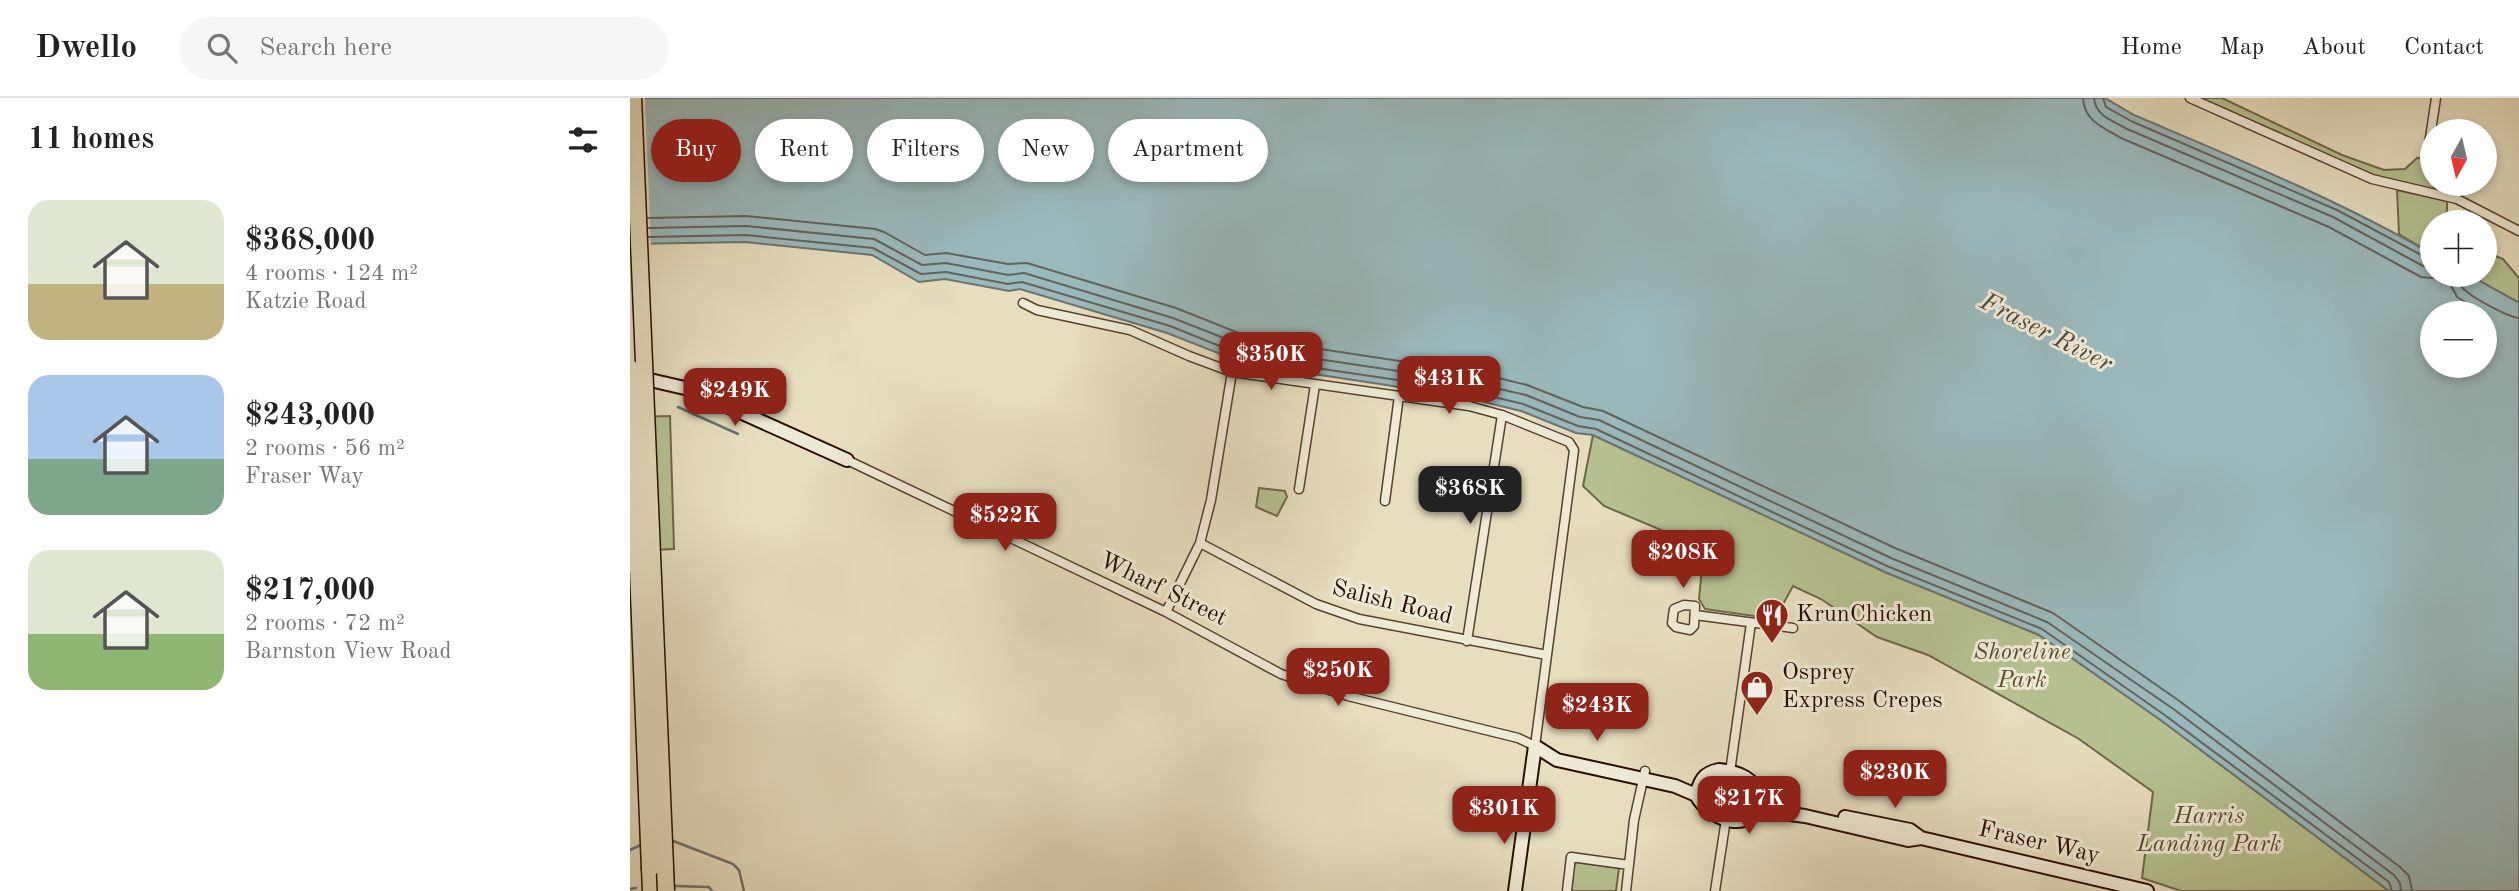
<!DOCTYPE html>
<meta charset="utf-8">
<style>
:root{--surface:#fff;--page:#f6f6f6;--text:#222;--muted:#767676;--line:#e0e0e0;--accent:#8f2418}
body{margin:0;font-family:"Old Standard TT",serif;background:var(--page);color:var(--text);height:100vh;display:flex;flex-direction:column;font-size:26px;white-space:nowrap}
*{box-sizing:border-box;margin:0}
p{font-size:23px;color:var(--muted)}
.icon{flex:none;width:38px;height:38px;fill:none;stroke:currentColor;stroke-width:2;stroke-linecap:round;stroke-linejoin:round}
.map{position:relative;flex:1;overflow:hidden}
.side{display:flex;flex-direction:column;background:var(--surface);width:630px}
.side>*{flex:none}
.guide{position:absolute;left:21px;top:21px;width:665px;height:63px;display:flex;gap:14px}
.needle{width:46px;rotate:188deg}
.fabs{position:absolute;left:1790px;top:21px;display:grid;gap:14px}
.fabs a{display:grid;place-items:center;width:77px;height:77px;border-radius:50%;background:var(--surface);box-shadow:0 4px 10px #0003;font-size:35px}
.price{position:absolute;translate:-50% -60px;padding:0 16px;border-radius:14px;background:var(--accent);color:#fff;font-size:23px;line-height:46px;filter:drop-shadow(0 2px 4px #0008)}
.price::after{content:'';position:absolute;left:50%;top:42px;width:21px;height:16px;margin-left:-10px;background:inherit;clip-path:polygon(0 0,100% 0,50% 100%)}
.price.on{background:#222;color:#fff}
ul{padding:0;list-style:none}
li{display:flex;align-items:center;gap:21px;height:175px;padding:0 28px}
li span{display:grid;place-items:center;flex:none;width:196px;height:140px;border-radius:21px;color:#555}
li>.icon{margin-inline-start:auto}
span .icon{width:84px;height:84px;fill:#fffc;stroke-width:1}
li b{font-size:30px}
h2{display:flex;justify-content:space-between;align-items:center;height:84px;padding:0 28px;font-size:30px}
.chip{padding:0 24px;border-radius:32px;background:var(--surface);box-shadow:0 4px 10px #0003;font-size:24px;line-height:63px}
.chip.on{background:var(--accent);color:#fff}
header{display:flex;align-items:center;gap:42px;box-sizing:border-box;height:98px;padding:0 35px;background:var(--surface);border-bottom:2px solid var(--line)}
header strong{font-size:33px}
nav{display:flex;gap:38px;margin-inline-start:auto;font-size:24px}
.search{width:490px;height:63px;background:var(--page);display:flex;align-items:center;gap:18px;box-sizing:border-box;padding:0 24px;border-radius:38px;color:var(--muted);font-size:26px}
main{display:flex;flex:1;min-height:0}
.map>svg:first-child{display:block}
.green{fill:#b6c191;stroke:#706748;stroke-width:2}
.water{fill:#9ab9bc;stroke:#6d7471;stroke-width:2;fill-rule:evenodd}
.pier{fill:#e6debf}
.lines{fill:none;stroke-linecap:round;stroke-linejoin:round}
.shore{stroke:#62635e;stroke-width:2}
.stream{stroke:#6d7471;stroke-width:2.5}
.street-casing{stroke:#584130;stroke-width:11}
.secondary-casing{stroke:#290d00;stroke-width:16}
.highway-casing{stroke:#290d00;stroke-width:19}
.street{stroke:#efead5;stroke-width:8}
.secondary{stroke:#efead5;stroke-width:12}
.highway{stroke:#e6debf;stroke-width:16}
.highway-bridge-casing{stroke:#290d00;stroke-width:19;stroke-linecap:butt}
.highway-bridge{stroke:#e6debf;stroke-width:16}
.labels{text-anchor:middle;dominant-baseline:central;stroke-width:6;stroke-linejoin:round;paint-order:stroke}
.street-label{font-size:24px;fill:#290d00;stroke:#efead5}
.poi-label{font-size:24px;fill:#290d00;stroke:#efead5;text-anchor:start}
.park-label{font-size:24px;font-style:italic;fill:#5a4c33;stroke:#efead5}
.water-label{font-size:26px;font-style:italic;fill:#514942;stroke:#efead5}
</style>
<header>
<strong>Dwello</strong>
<div class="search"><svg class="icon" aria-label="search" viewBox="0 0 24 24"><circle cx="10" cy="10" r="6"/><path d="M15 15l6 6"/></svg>Search here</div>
<nav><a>Home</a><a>Map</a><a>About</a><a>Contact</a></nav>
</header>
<main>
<section class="side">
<h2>11 homes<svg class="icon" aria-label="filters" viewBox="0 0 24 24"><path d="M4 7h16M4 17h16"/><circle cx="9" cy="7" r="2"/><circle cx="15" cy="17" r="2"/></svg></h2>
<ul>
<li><span style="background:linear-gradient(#dfe7d0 60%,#c2b280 0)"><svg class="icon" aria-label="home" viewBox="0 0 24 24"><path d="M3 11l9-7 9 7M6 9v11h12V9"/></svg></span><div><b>$368,000</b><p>4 rooms · 124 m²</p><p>Katzie Road</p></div></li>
<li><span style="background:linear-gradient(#a9c7e8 60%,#7fa58c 0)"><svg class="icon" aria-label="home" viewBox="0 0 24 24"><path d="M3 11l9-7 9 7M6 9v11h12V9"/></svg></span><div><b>$243,000</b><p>2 rooms · 56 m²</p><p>Fraser Way</p></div></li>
<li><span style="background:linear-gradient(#dfe7d0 60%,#8fb573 0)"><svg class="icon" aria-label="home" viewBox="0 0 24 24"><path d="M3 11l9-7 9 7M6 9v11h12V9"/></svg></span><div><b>$217,000</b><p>2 rooms · 72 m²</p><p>Barnston View Road</p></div></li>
</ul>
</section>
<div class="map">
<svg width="1889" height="793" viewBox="0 0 1889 793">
<rect width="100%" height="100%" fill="#e6debf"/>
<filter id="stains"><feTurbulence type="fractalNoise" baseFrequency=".00286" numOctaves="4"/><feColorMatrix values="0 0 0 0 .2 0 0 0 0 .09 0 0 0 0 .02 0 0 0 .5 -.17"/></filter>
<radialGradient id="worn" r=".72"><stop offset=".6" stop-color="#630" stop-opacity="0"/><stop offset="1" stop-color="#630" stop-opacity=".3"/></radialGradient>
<!-- green -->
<path class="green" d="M1568,0H1592L1712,57L1754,72L1775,71L1787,60H1793L1805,91L1801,93L1736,76Z
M1767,92L1817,103V112L1813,124H1802V156L1769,136Z
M1861,156L1873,161L1889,180V205L1839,177H1855V162Z
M40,318L44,451L0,453V319Z
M963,337L1255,474L1409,537L1532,623L1759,793H1551L1512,780L1523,694L1449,641L1298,557L1247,539L1191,501L1163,488L1145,521L1075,511L1069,501L1074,450L974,408L953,388Z
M629,390L655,393L657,399L647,418L626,409Z
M1084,676L1113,682L1125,697L1122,711L1111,718L1091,715L1073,700L1074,689Z
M944,764L989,770L986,793H941Z"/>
<!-- water -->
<path class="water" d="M0,0H1475L1504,17C1605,60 1707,101 1802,156V177H1839L1889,205V793H1759L1532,623L1409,537L1255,474L963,337L946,335L891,313L801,291L789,292L677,275L655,268L645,269L611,264L537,235L390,191L379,193L315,181L289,184L242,157L115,144L0,146ZM1802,215H1855V268H1802Z"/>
<!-- pier -->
<path class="pier" d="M0,0H15L21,149L0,150Z"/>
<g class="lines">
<!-- shore -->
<path class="shore" d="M1453,0C1454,23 1474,30 1491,40L1699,129L1791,179L1801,180L1816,178L1827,199L1854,215
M1464,0C1465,18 1484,23 1497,31L1703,119L1793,168L1802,170
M1473,0L1476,9L1501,23L1707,112L1797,160L1802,161
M18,120L116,118L245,131L254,134L295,157L316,155L378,166L397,165L546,210L616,238L659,242L684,250L789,266L806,265L897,287L953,309L973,313L1265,450L1423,515L1548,602L1770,769L1779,778L1782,793
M18,130L116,128L244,141L292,167L316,165L378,177L394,175L543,220L614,248L645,253L657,252L681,260L788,276H804L896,297L950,319L969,322L1261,460L1417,524L1542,610L1764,777L1770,785L1771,793
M18,139L116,137L243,150L291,176L316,174L378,186L392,184L540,228L612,257L645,262L656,261L679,269L788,285L802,284L893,306L948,328L966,331L1257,468L1412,531L1536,618L1759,784L1762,793
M1829,177C1829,182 1828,184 1831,188C1838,198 1878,219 1889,220"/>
<!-- stream -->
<path class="stream" d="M48,309L108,336
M38,741L103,766L109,772L114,793
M0,752L13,746
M46,788L79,789L82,793
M0,791L6,790"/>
<defs>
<path id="street" d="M1560,0L1742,81L1827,101L1889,133
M1802,79L1797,60L1806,0
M217,362L536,514L651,576L718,598L888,640L905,648L944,352L939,344L872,317L839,308L602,274L559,258L500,232L407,212L393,205
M669,391L685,287
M755,403L769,298
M570,445L686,506L729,521L917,557
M1054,507L1065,508L1064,528L1060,532L1046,529L1042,525L1044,511Z
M536,514L570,445L581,402L602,274
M1065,517L1163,530
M837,543L872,317
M1100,674L1121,525
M937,793L941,759L999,767
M996,793L1004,722L1015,673
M1085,793L1096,721"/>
<path id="secondary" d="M7,279L59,291L217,362
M1089,672C1110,674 1123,680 1132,700C1123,738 1080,723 1066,697C1070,683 1073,675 1089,672Z
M1130,712L1175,718L1278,742L1291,740L1517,793
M1215,719L1280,732L1291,740
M885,793L905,648L927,662L1045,688L1066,697"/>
<path id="highway" d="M20,771L21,793"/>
</defs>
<!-- street casing -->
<use href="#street" class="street-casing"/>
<!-- secondary casing -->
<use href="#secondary" class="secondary-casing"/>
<!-- highway casing -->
<use href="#highway" class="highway-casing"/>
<!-- street -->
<use href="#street" class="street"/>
<!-- secondary -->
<use href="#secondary" class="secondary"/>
<!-- highway -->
<use href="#highway" class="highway"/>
<defs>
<path id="highway-bridge" d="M3,0L36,793
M0,270L20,771"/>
</defs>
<!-- highway-bridge casing -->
<use href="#highway-bridge" class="highway-bridge-casing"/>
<!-- highway-bridge -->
<use href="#highway-bridge" class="highway-bridge"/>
</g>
<!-- icons -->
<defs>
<symbol id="restaurant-pin" viewBox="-11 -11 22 30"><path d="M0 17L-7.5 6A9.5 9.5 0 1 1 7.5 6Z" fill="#8f2418" stroke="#efead5"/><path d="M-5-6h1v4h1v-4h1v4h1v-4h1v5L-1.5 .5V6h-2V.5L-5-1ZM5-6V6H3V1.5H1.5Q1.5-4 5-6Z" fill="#fff"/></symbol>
<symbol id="shop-pin" viewBox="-11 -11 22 30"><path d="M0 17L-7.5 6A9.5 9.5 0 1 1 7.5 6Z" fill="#8f2418" stroke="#efead5"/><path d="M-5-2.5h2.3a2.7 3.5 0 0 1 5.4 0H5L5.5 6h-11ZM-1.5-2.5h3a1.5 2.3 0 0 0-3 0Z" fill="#fff"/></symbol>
</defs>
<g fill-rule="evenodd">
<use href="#restaurant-pin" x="1123" y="498" width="38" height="52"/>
<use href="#shop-pin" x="1108" y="570" width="38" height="52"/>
</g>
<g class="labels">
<!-- street labels -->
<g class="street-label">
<text transform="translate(533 492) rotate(26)">Wharf Street</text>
<text transform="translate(762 505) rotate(14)">Salish Road</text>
<text transform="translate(1409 745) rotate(13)">Fraser Way</text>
</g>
<!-- poi labels -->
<g class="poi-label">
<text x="1166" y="517">KrunChicken</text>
<text x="1152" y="575">Osprey<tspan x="1152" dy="28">Express Crepes</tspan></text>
</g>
<!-- park labels -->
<g class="park-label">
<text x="1392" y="555">Shoreline<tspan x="1392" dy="28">Park</tspan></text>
<text x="1579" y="719">Harris<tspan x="1579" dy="28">Landing Park</tspan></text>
</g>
<!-- water labels -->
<g class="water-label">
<text transform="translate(1416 235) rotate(27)">Fraser River</text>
</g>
</g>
<rect width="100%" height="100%" filter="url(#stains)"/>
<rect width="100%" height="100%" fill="url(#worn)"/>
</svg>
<div class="fabs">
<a><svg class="needle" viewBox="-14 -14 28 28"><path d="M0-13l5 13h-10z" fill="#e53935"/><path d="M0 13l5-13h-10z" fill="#767676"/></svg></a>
<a>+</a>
<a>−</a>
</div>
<b class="price" style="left:641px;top:294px">$350K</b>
<b class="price" style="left:819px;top:318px">$431K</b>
<b class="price" style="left:105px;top:330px">$249K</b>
<b class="price on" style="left:840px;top:428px">$368K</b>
<b class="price" style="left:375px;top:455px">$522K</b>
<b class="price" style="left:1053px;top:492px">$208K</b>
<b class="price" style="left:708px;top:610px">$250K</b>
<b class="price" style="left:967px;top:645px">$243K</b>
<b class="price" style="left:1265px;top:712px">$230K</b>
<b class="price" style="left:1119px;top:738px">$217K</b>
<b class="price" style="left:874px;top:748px">$301K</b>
<div class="guide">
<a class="chip on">Buy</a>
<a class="chip">Rent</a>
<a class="chip">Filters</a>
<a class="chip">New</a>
<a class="chip">Apartment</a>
</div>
</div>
</main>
